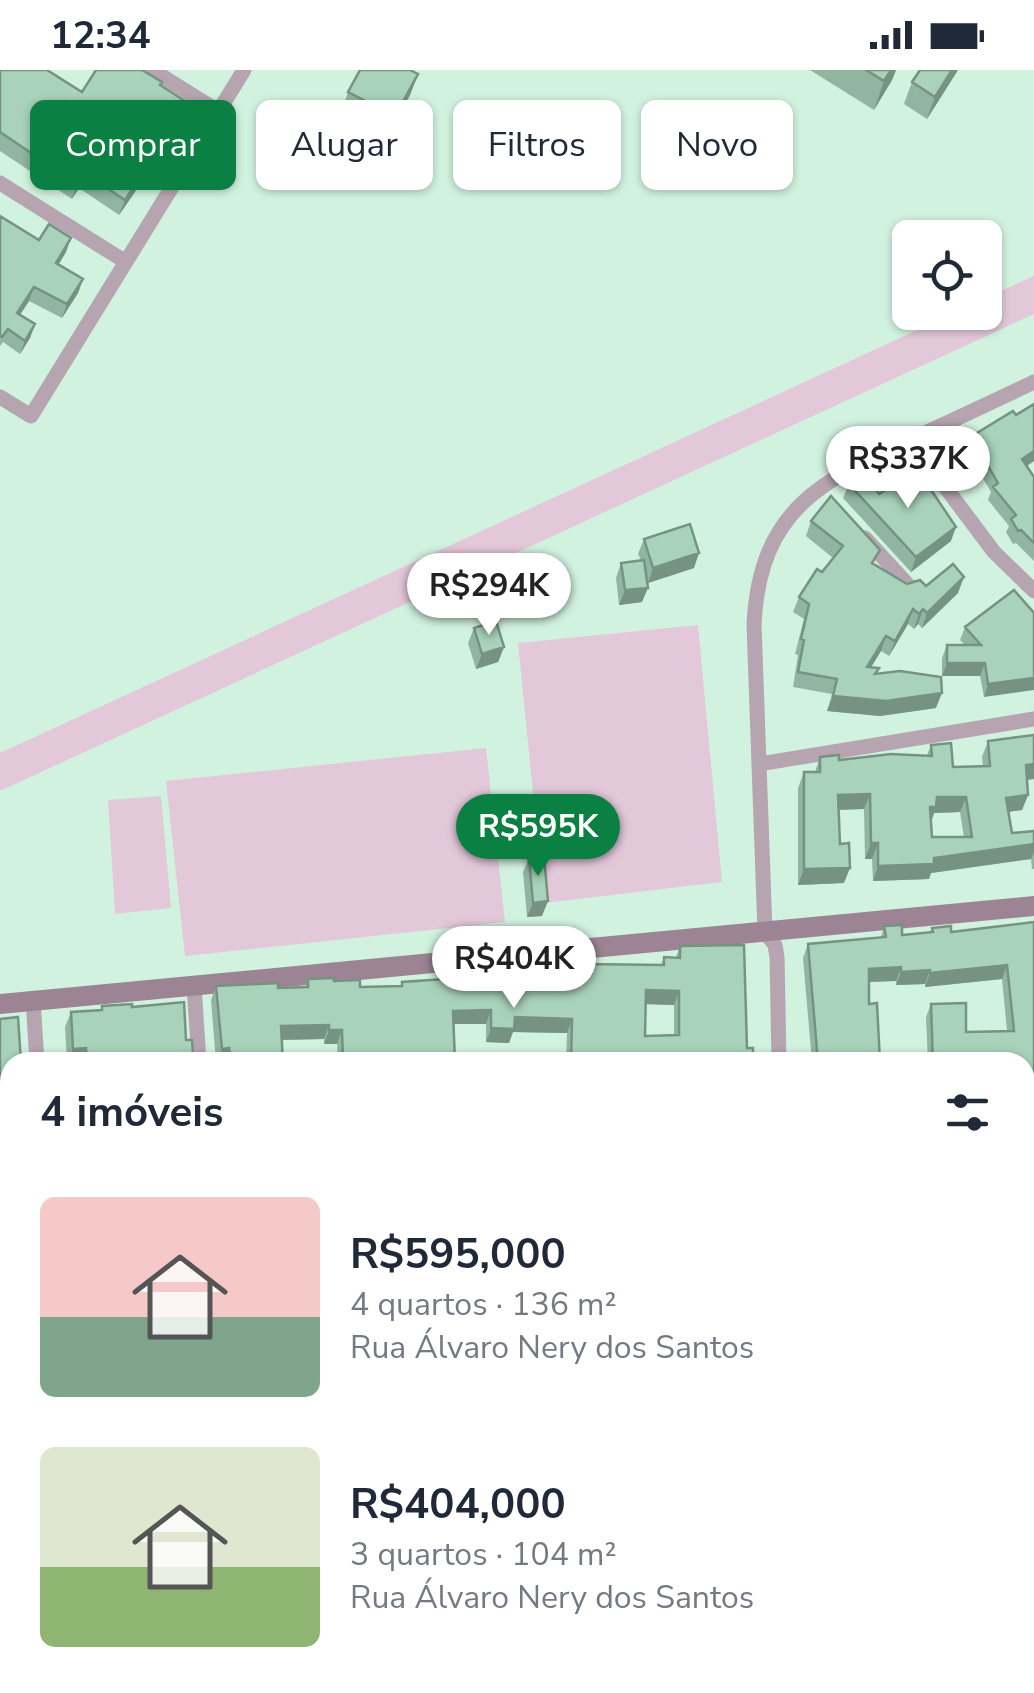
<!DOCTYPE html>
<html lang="pt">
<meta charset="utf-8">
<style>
:root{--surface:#fff;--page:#f6f6f7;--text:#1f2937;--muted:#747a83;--accent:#0b8043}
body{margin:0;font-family:"Nunito Sans",sans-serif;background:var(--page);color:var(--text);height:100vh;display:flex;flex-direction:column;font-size:38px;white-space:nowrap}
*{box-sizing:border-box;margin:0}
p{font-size:32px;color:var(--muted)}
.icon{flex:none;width:55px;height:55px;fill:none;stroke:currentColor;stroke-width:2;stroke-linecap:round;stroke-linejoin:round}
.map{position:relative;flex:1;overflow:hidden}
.sheet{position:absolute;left:0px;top:982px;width:1035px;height:642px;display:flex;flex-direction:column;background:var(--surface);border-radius:30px 30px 0 0;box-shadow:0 2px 8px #0004}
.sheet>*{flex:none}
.guide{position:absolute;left:30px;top:30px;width:975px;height:90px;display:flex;gap:20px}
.controls{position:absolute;left:892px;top:150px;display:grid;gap:20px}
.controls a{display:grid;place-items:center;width:110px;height:110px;border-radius:15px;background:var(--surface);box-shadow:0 2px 8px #0004;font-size:50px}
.price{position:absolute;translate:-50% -85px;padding:0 22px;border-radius:35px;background:#fff;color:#222;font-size:32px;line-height:65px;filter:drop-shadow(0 2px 5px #0008)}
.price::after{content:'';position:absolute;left:50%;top:60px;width:30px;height:22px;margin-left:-15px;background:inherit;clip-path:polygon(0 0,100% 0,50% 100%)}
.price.selected{background:var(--accent);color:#fff}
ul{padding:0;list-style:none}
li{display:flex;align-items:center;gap:30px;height:250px;padding:0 40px}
li span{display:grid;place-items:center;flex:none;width:280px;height:200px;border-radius:15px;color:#555}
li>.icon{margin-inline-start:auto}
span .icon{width:120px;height:120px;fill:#fffc;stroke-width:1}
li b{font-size:42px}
h2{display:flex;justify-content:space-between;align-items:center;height:120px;padding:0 40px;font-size:42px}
.tag{padding:0 35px;border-radius:15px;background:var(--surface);box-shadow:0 2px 8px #0004;font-size:35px;line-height:90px}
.tag.selected{background:var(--accent);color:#fff}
.status{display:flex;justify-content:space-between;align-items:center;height:70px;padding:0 50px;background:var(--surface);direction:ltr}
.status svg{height:28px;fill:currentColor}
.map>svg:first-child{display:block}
.green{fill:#e3c8da}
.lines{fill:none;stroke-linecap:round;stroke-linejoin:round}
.minor{stroke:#b6a5b0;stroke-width:15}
.secondary{stroke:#9c8494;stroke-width:20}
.wall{fill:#90b5a0;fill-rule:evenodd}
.shaded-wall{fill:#769382}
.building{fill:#a8d2ba;stroke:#769382;stroke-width:2.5;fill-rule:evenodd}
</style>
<div class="status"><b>12:34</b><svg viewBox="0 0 49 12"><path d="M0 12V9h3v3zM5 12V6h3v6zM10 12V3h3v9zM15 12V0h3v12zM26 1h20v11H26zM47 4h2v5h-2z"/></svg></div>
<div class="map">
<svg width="1034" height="1623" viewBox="0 0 1034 1623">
<rect width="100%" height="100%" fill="#d2f2e0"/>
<!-- green -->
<path class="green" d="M1034,206V244L0,721V683L954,243L985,242V228Z
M698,555L722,812L544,833L518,573Z
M486,678L505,852L185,886L166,711Z
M161,726L171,838L115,844L108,730Z"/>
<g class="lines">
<!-- minor -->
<path class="minor" d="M152,0L218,41
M0,113L126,192
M0,327L31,346L244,0
M910,370L994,482L1034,521
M865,468L909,516
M759,694L1034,649
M194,915L199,992
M33,930L37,992
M779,992L777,887L775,875L765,862L754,554C760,440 820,411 914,368C954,350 994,331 1034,312
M1025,1080L1034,1079
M1025,1330L1034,1329
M0,1415L10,1410
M1025,1576L1034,1575
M803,1615L804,1623
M995,1615V1623
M269,1623L270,1615"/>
<!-- secondary -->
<path class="secondary" d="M0,934L1034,836"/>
</g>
<!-- wall -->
<path class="wall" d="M0,0L82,22L161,15L191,35L186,50L172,73L168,70L163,78L154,73L151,78L105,49L95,66L62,46L53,60L94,86L120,98L142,104L137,119L119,145L79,118L72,129L0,81Z
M810,0H896L892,10L874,40Z
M958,0L927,49L904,34L912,12Z
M418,4L410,25L387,68L341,44L348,22Z
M0,146L39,170L66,182L59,194L83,209L78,223L62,248L29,231L20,245L35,254L30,268L20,284L3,272L0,276Z
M977,363L1034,391L1027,396L1034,407V491L1016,473L1013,474L1006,462L1009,456L988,430L991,422L968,383Z
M849,414L879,424L951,471L911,502L843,428Z
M811,451L875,494L907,514L926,516L958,523L922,558L918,554L914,559L908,554L889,586L881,581L871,597L879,598L876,604L936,638L880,646L827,641L832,624L793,617L798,585L795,584L804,549L793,542L799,527L833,488L806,466Z
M644,469L694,498L648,513L646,508L642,532L619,535L616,508L621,493L641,490L638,484Z
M1034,543L984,627L980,606H942V588L947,575H965L960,570L965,557Z
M474,558L504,577L498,592L476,599L468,573Z
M988,671L1027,710L1028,725L1022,740L1008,742L1012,763L1034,761V799H1032L1031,789L931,803L929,809L873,811L872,789H865L864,739L839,740L840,774L844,813L798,815V718L804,702H815L820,687L839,690L927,685L931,675L953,697L983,696L982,687ZM960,742L964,767H932L931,752L934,743Z
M529,788L542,846L527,847L523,802Z
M1034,852V1021L1025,1022V992H928L926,947L931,934L966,962L1007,961L1002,909L925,917V914L896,915V911L869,912V934L880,992H812L803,888L808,874L881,867L884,856L902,865L931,862L932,858L951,862Z
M680,876L747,978L753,992H566L567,963L513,962L509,973L486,972V954H454L455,992H332H338L337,974H324V969L282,970L283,992H216L211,930L216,916L305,917L308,909L334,911L360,917L401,916L402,912L484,906L488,893L519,901L551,902L576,900L577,895H661L664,887H676ZM646,934L674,935V965L645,966Z
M102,936L132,937L186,970L193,984L190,992H67L65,957L71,942L101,940Z
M10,1431V1475H8L3,1493L0,1494V1438Z
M10,1558V1615H138L134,1623H0V1607L6,1603L2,1582Z
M184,1615H212L209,1623H182Z
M300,1615H781V1619L779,1623H300Z
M830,1615H974V1623H829Z
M1009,1615H1025L1034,1623H1010Z"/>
<!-- shaded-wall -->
<path class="shaded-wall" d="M891,0H896L892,10L874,40L884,11Z
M952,0H958L927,49L935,27Z
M418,4L410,25L387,68L395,46Z
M67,31L62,46L45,73L51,58Z
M111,34L105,49L95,66L100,51Z
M191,35L186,50L172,73L178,58Z
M84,103L79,118L72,129L77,114Z
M142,104L137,119L119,145L125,130Z
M71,168L66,182L51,206L56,193Z
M83,209L78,223L62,248L67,234Z
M34,217L29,231L12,257L17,243Z
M35,254L30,268L20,284L25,271Z
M1034,381V391L1017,402L1022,389Z
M956,457L951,471L911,502L916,487Z
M699,483L694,498L648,513L653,498Z
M964,507L958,523L922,558L927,543Z
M648,518L642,532L619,535L625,520Z
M913,539L908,554L889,586L895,571Z
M923,539L918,554L914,559L919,544Z
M886,566L881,581L862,612L867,597Z
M504,577L498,592L476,599L482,584Z
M947,593H985L980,606H942Z
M1034,608V620L984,627L988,614Z
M942,623L936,638L880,646L827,641L833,626Z
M1034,694V709L1020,711L1026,695Z
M870,724L864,739L832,740L838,725Z
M1028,725L1022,740L1000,743L1006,728Z
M937,727H966L960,742L934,743L931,752L930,737Z
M871,773H878L872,789H865Z
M1034,774V782L1031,789L931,803L929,809L873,811L878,796Z
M850,798L844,813L798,815L804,799Z
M548,831L542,846L527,847L533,833Z
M1007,895L1002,909L925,917L930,903Z
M901,897L896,911L864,912L869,899Z
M930,900L925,914L896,915L901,902Z
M646,920L679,921L674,935L641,934Z
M458,940H491L486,954H453V941Z
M515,947L572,949L567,963L513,962L509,973L486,972L491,958Z
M329,955L324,969L275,970L281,956Z
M329,960H342L337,974H324Z
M86,978L81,992H68L73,979Z
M229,978L224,992H217L222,979Z
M193,984L190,992H175L178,985Z
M431,984L427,992H394L397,985Z
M368,987L366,992H342L343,988Z
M1034,1008V1021L1025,1022V1009Z
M1034,1277V1291L1025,1292V1278Z
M0,1349H10V1364H0Z
M1034,1367V1381H1025V1368Z
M8,1478L3,1493L0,1494V1480Z
M1034,1528V1542L1025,1543V1529Z"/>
<!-- building -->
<path class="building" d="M0,0H47L82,22L96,0H142L162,12L160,15L191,35L178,58L174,55L169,63L160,58L156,63L111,34L100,51L67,31L51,58L94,86L96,83L120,98L124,92L142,104L125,130L84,103L77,114L0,62Z
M360,0H410L418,4L395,46L348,22Z
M866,0H891L884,11Z
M920,0H952L935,27L912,12Z
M0,146L39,170L49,154L71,168L56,193L83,209L67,234L34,217L17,243L35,254L25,271L8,259L2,267L0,266Z
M1034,334V381L1022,389L1034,407V473L1021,460L1018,461L1011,449L1016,445L993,417L998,413L973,370L979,367L977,363L1013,341L1016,345Z
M917,399L956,457L916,487L849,414L865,403L879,424Z
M831,426L880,480L872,493L907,514L920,510L926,516L953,494L964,507L927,543L923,539L919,544L913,539L895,571L886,566L867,597L879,598L875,604L900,601L941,607L942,623L886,631L833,626L837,609L798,602L804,570L801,569L809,534L799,527L817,499L822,502L843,476L811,451Z
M690,454L699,483L653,498L644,469Z
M644,490L648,518L625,520L621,493Z
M1014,520L1034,543V608L988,614L985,593H947V575H981L965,557Z
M496,551L504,577L482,584L474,558Z
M1034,665V694L1026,695L1028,725L1006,728L1012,763L1034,761V774L934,788V794L878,796V773H871L870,724L838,725L840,774L849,773L850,798L804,799V702H820V687L839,685V690L891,684L932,686L931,675L951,673L953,697L990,696L988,671ZM937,727H966L972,767H932L930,737H936Z
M544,786L548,831L533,833L529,788Z
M1034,852V1008L1025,1009V992H933L931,934L966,933V962L1014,961L1007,895L930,903V900L901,902V897L869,899V934L877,933L880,992H818L808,874L886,867L884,856L902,855V865L933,862L932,858L951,856V862Z
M744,875L747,978H753V992H571L572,949L515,947L514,959L491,958V940L453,941L455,992H431V984L397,985V992H369L368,987L343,988L342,960H329V955L281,956L283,992H231L229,978L222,979L216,916L278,913V918L308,917V909L334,908V911L360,910V917L402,916V912L488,906V893H519V901L552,902V899L577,900V895L585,894L664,895V887L680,888V876ZM646,920L679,921V965L645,966Z
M184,932L186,970H192L193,984L178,985V992H87L86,978L73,979L71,942L102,940V936L132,934V937Z
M18,947L21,992H10V1349H0V949Z
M1030,1154L1034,1208V1277L1025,1278V1155Z
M1025,1338H1034V1367L1025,1368Z
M1034,1407V1528L1025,1529V1408Z
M10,1431V1457L0,1447V1438Z
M0,1460L7,1461L8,1478L0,1480Z
M1034,1590V1623H1016L1015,1615H1025V1591Z
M10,1601V1615H135L130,1623H0V1607Z
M162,1615H174L179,1623H149Z
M305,1615H781V1619H773V1623H305Z
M835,1615H974V1622L835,1623Z"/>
</svg>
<div class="controls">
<a><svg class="icon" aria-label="locate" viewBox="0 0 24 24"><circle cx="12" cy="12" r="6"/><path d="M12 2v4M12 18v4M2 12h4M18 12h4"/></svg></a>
</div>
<b class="price" style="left:908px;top:441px">R$337K</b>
<b class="price" style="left:489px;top:568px">R$294K</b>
<b class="price selected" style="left:538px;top:809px">R$595K</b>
<b class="price" style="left:514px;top:941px">R$404K</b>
<div class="guide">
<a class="tag selected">Comprar</a>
<a class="tag">Alugar</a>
<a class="tag">Filtros</a>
<a class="tag">Novo</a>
</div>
<section class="sheet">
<h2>4 imóveis<svg class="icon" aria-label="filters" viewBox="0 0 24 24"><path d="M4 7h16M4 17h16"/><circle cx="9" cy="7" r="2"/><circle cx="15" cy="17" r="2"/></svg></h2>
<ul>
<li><span style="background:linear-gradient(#f6c9c9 60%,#7fa58c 0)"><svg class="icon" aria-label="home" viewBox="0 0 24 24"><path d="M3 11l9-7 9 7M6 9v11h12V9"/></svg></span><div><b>R$595,000</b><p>4 quartos · 136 m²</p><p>Rua Álvaro Nery dos Santos</p></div></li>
<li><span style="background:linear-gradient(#dfe7d0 60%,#8fb573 0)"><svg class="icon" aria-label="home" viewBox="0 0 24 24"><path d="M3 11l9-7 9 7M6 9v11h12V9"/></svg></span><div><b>R$404,000</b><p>3 quartos · 104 m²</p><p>Rua Álvaro Nery dos Santos</p></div></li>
</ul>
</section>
</div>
